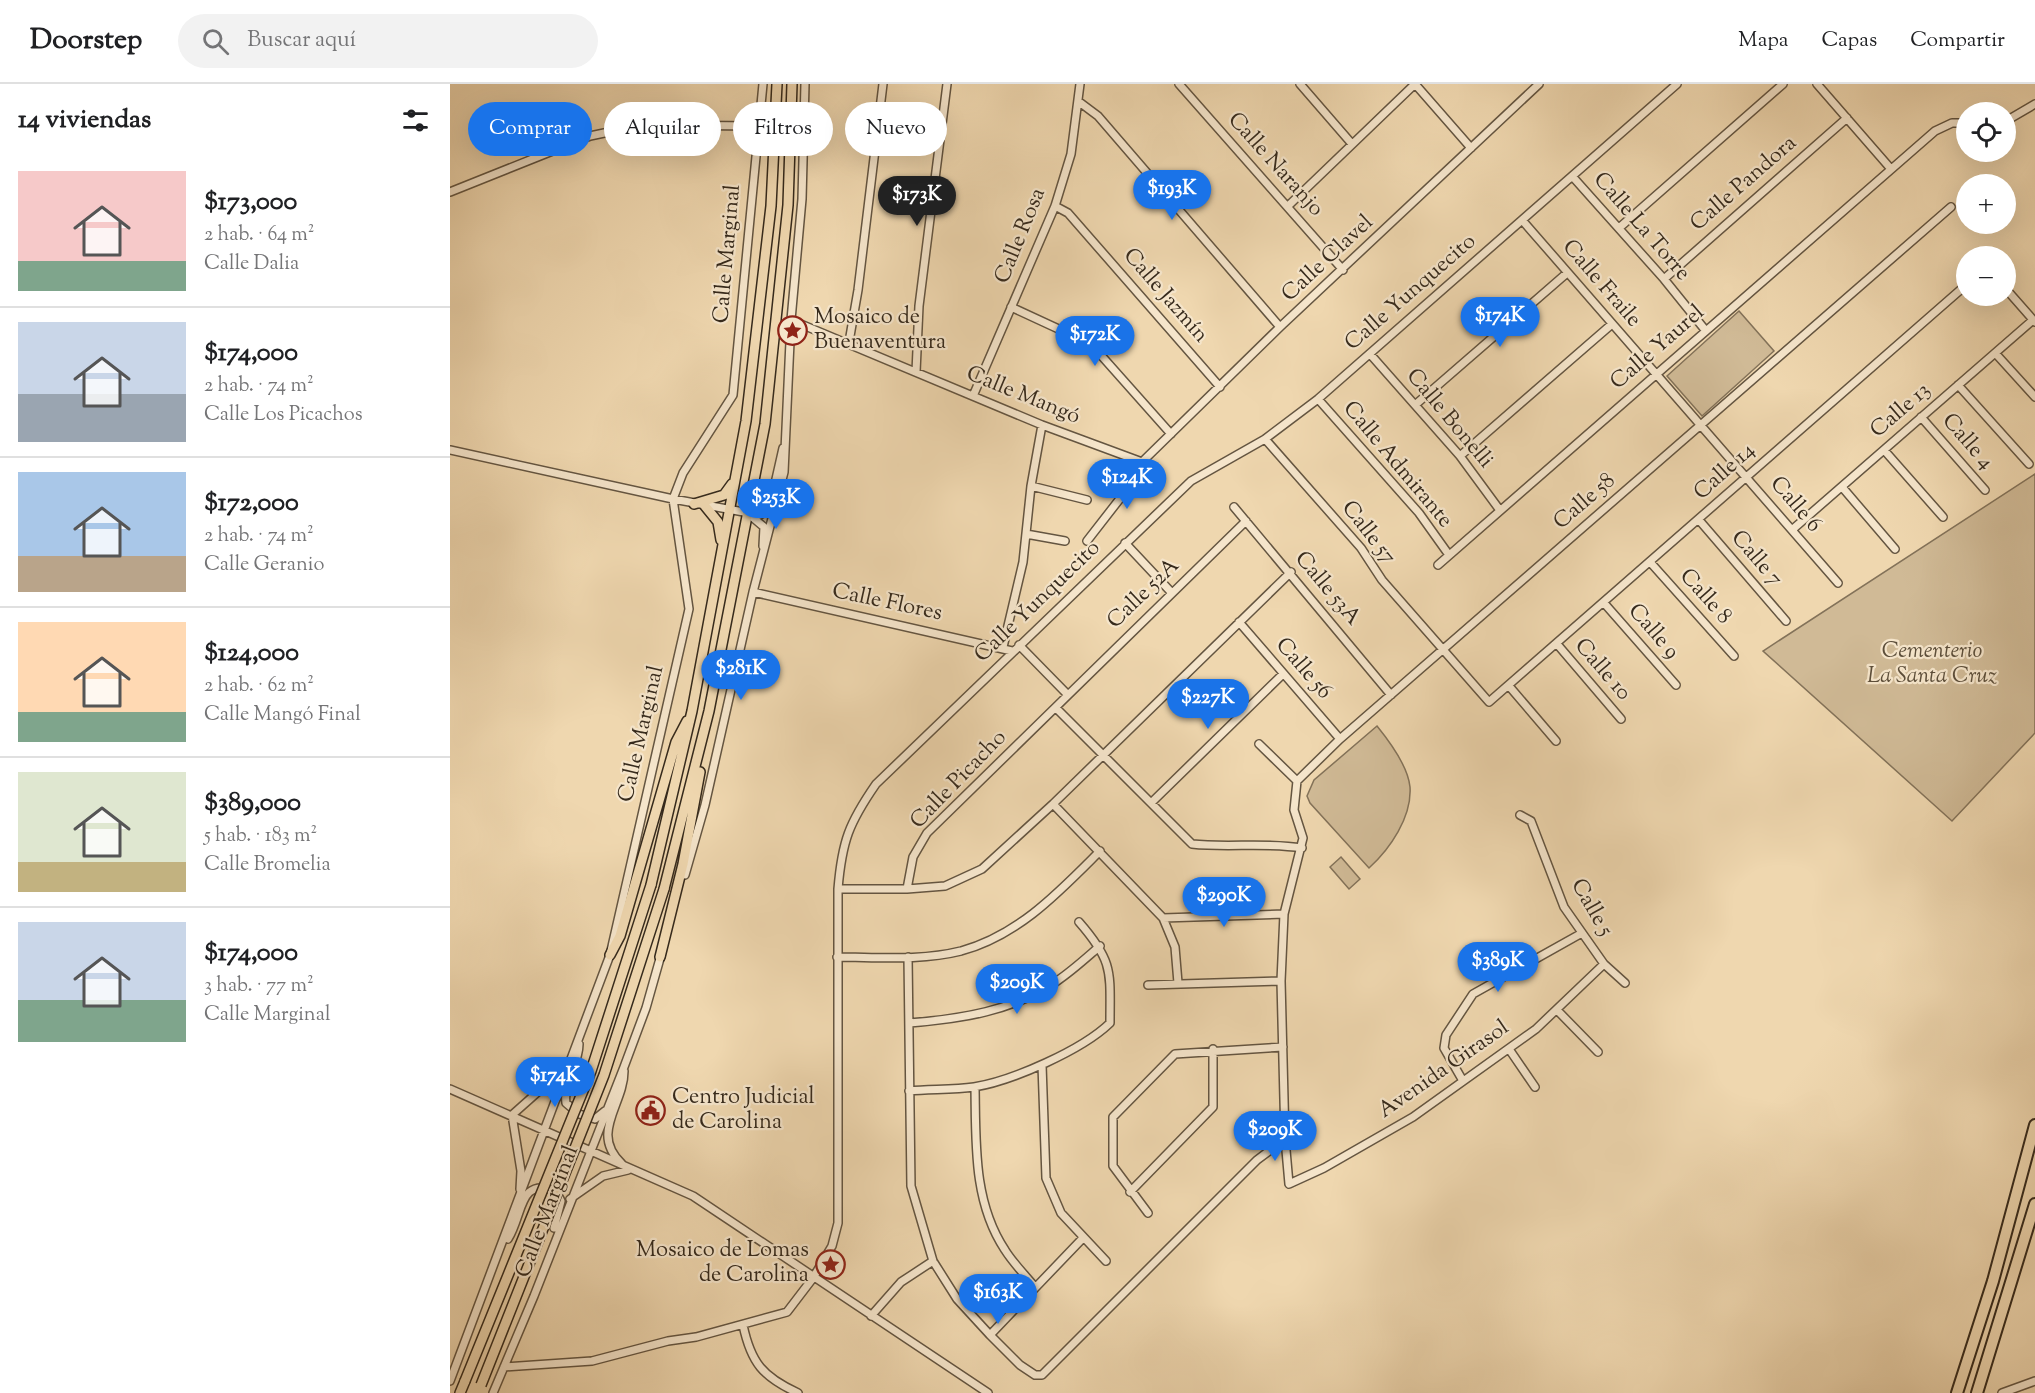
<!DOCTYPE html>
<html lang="es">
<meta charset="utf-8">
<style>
:root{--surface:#fff;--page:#f2f2f2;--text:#202124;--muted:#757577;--line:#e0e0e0;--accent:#1a73e8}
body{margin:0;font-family:"Sorts Mill Goudy",serif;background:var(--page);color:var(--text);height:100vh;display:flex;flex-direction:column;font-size:22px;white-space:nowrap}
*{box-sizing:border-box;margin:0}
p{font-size:20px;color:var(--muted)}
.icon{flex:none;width:33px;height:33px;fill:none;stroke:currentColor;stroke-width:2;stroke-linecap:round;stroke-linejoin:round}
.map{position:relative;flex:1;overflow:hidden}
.drawer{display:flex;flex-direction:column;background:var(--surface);width:450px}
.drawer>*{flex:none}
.banner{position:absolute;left:18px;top:18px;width:570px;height:54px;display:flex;gap:12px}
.fabs{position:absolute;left:1506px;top:18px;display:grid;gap:12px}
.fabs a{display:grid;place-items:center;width:60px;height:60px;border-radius:50%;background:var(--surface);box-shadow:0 6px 24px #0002;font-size:30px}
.price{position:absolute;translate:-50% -51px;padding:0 14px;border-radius:21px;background:var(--accent);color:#fff;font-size:20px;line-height:39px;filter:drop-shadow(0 2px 3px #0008)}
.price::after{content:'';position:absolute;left:50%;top:36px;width:18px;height:14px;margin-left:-9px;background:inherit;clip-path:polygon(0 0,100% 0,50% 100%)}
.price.on{background:#222;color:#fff}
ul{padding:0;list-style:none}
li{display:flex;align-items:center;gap:18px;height:150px;padding:0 18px}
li+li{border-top:2px solid var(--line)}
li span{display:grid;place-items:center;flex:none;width:168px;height:120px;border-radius:0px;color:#555}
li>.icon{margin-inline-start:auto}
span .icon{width:72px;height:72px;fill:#fffc;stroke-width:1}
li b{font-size:26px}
h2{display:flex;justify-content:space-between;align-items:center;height:72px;padding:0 18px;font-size:26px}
.tag{padding:0 21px;border-radius:27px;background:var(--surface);box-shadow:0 6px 24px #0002;font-size:21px;line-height:54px}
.tag.on{background:var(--accent);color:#fff}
header{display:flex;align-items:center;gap:36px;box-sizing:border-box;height:84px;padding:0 30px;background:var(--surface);border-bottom:2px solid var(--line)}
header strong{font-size:28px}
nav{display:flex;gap:33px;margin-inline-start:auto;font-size:21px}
.search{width:420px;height:54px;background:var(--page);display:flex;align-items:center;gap:15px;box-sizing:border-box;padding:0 21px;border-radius:33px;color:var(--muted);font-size:22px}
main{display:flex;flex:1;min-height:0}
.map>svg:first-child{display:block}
.green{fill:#d0ba96;stroke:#837259;stroke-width:1.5}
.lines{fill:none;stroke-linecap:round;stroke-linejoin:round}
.minor-casing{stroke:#645541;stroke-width:10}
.major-casing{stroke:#362a1c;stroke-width:12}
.highway-casing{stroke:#362a1c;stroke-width:14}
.minor{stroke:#f5e5cb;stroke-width:7}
.major{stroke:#efd7af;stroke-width:9}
.highway{stroke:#efd7af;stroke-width:10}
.major-bridge-casing{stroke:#362a1c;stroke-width:12;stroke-linecap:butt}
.major-bridge{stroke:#efd7af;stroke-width:9}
.labels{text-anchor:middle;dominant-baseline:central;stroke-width:4.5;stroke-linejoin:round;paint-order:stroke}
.street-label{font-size:22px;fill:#362a1c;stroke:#f5e5cb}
.poi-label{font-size:22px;fill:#362a1c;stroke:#f5e5cb;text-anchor:start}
.park-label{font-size:22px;font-style:italic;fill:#5c4e3a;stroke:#f5e5cb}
</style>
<header>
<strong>Doorstep</strong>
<div class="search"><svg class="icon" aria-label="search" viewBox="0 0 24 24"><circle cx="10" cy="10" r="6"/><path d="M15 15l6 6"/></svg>Buscar aquí</div>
<nav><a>Mapa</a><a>Capas</a><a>Compartir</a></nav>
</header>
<main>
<section class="drawer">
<h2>14 viviendas<svg class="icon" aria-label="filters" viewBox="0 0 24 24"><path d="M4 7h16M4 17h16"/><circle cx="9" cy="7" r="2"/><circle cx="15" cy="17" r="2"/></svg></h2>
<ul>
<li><span style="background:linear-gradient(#f6c9c9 75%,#7fa58c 0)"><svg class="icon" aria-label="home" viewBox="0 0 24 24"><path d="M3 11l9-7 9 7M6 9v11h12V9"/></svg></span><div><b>$173,000</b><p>2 hab. · 64 m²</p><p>Calle Dalia</p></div></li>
<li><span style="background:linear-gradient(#c9d6e8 60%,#9aa5b1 0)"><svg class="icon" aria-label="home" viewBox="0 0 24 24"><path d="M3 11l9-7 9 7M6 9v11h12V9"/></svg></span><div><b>$174,000</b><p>2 hab. · 74 m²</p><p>Calle Los Picachos</p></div></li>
<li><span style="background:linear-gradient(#a9c7e8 70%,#b9a48a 0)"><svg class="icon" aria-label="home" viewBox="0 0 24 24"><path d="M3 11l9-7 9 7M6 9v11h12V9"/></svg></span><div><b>$172,000</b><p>2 hab. · 74 m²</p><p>Calle Geranio</p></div></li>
<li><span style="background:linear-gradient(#ffd9b3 75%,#7fa58c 0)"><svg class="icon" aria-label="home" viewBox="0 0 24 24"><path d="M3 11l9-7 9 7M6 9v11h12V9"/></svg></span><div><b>$124,000</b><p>2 hab. · 62 m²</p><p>Calle Mangó Final</p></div></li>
<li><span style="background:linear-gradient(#dfe7d0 75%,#c2b280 0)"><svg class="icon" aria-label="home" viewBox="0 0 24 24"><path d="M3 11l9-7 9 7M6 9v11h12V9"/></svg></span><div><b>$389,000</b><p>5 hab. · 183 m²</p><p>Calle Bromelia</p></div></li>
<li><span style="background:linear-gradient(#c9d6e8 65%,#7fa58c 0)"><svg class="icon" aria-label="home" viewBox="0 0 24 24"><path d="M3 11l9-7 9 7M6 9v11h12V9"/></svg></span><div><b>$174,000</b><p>3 hab. · 77 m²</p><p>Calle Marginal</p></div></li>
</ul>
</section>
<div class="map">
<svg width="1585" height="1309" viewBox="0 0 1585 1309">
<rect width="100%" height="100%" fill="#efd7af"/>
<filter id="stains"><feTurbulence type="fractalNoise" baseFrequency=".00333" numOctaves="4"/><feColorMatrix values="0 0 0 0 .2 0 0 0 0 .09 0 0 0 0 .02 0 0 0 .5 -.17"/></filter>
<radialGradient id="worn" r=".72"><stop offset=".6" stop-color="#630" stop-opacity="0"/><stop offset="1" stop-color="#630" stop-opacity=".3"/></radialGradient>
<!-- green -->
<path class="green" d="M1289,227L1324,267L1252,332L1217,292Z
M1585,390V649L1502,737L1313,567Z
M927,642C940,658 958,682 960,703C962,733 940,765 919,784L860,719L857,712L864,696Z
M891,773L910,795L899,805L880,783Z"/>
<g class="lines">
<defs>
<path id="minor" d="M729,0L893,186
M850,0L902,60
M965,0L1021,64
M1367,0L1441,85
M628,17L648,32L830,243
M1556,37L1585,20
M1122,92L1214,195L1256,247
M0,108L140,52L192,41L308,42
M605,122L618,129L770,303
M838,122L965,0
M1072,136L1388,499
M1169,144L1333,0
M1214,195L1397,34
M1556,205L1585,238
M561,223L641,260L721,350
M341,236L592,341L692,378
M399,258L408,206L433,0
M920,270L1010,372L1049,425
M1546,270L1585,313
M466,288L469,222L497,0
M1508,301L1579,380
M523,312L605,122L621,70L630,0
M868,315L969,429L999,471
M965,321L1117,189
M1471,333L1535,406
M815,355L911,464L932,496L1039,618L1516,201
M0,366L223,415L310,431L319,426L333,364
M1434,366L1493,433
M1010,372L1162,240
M581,402L637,416
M1392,403L1445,465
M784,423L941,611
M301,432L314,443L313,462
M1249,436L1336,537
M1343,445L1583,236
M576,450L615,457
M637,457L672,412L692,378L830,243L1089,0
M675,459L721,508
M1200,478L1284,572
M988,481L1485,47L1502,39H1516
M303,508L562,567
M1154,519L1226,601
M789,538L890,655
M1107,560L1171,635
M569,561L617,610
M553,563L573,478L581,402L592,341
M1059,602L1106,657
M606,624L742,760C778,764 815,758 852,764
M809,660L847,697
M701,719L833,590
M603,720L713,834L725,863L728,899
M1070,731L1081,737L1114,823L1154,880L1175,899
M235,791L255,721L303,508L334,388L341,236L352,115L355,0
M388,805H457L495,802L532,785L603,720L841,488
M457,805L463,773L477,749L796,437
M713,834L834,830
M387,873C427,873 471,877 511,867C569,851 609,808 650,767
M458,873L461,1102L483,1177L507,1215L540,1251L570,1281L585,1291H592L807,1076L835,1055
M1154,880L1086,945L963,1033L874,1084L839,1100L835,1055L831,897L834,830L853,754L844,726L847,697L890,655L1501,123
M698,901L831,897
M1107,926L1148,968
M459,939C511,935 563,927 607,897C622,887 636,874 650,862
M129,960C129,980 113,1000 116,1019L129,1030L145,1035L155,1027
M1059,965L1085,1003
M592,981L596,1094L611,1129L656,1177
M1013,997L994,964L996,951L1023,910L1132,849
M525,1003C526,1059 523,1118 555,1166C563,1179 575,1191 585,1203
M0,1005L243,1112L538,1309
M459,1007C480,1005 503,1006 524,1003C562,997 632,966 660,939C660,888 664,878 629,838
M172,1080C139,1049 174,1021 174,987
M70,1105L71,1087L62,1031L117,982
M680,1108L763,1023V965
M120,1115L153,1092L178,1086
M698,1129L663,1082V1033L725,970L833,963
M58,1155C74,1129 68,1093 106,1107L111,1117L104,1144
M421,1232L451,1198L483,1177
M293,1241C301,1279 313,1293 348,1309
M540,1251L632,1155
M54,1283L142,1277L218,1257L246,1253L337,1228L363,1194L382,1162L388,1139V805C392,757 399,739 426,700L741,397L815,355L868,315L1227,0
M0,1297L160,871L239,525L223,415L233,389L283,311L313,0
M43,1309L84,1212L174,983L196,924L211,871
M1552,1309L1585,1297"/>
<path id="major" d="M244,420L274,411L282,400
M255,422L268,438L271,456
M201,801L242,627L296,337L321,122L327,0
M214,805L259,627L315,340L338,121L342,0
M160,871L170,852L226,658L237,637
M210,873L233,780L250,688
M10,1309L15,1297"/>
<path id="highway" d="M1507,1309L1543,1197L1585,1041
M1527,1309L1585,1120"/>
</defs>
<!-- minor casing -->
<use href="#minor" class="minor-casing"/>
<!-- major casing -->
<use href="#major" class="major-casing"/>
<!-- highway casing -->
<use href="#highway" class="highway-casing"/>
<!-- minor -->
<use href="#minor" class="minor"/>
<!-- major -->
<use href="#major" class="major"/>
<!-- highway -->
<use href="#highway" class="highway"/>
<defs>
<path id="major-bridge" d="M15,1297L141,987L201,801
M31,1301L154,991L214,805"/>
</defs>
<!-- major-bridge casing -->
<use href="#major-bridge" class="major-bridge-casing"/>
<!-- major-bridge -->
<use href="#major-bridge" class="major-bridge"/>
</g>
<!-- icons -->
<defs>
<symbol id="sight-ring" viewBox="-11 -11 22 22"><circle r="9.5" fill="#f5e5cb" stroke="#8f2418" stroke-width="1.5"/><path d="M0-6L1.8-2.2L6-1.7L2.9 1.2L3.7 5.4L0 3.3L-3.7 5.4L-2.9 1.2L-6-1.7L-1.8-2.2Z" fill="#8f2418"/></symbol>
<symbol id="civic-ring" viewBox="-11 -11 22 22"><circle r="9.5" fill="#f5e5cb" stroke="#8f2418" stroke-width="1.5"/><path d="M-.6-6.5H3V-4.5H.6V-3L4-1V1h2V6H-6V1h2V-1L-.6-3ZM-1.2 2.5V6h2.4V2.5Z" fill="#8f2418"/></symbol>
</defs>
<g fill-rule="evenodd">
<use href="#sight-ring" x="326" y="230" width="33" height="33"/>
<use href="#civic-ring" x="184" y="1010" width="33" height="33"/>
<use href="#sight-ring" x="364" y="1164" width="33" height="33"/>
</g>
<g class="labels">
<!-- street labels -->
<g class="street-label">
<text transform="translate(825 81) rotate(48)">Calle Naranjo</text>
<text transform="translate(1294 100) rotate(-41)">Calle Pandora</text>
<text transform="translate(1191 143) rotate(49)">Calle La Torre</text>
<text transform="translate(571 152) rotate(-68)">Calle Rosa</text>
<text transform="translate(278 170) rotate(-85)">Calle Marginal</text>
<text transform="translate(878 175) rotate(-43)">Calle Clavel</text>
<text transform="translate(1151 200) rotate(49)">Calle Fraile</text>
<text transform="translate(961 209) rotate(-41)">Calle Yunquecito</text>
<text transform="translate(715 212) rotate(49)">Calle Jazmín</text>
<text transform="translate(1208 264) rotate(-41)">Calle Yaurel</text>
<text transform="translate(573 312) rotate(22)">Calle Mangó</text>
<text transform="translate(1451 327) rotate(-41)">Calle 13</text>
<text transform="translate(999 335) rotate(50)">Calle Bonelli</text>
<text transform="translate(1517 358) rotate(49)">Calle 4</text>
<text transform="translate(947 381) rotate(50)">Calle Admirante</text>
<text transform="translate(1275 388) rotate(-42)">Calle 14</text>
<text transform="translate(1135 418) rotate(-41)">Calle 58</text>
<text transform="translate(1345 421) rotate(49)">Calle 6</text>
<text transform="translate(918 449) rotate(52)">Calle 57</text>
<text transform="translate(1306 475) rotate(49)">Calle 7</text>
<text transform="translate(877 505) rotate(50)">Calle 53A</text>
<text transform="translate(694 510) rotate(-44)">Calle 52A</text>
<text transform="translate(1255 513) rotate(48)">Calle 8</text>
<text transform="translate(588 518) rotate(-44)">Calle Yunquecito</text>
<text transform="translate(437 519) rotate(12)">Calle Flores</text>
<text transform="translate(1203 548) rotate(49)">Calle 9</text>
<text transform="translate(853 585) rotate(49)">Calle 56</text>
<text transform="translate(1152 586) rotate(49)">Calle 10</text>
<text transform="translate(192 650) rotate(-77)">Calle Marginal</text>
<text transform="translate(509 696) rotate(-46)">Calle Picacho</text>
<text transform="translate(1141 824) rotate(60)">Calle 5</text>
<text transform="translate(994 986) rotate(-35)">Avenida Girasol</text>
<text transform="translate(98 1128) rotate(-69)">Calle Marginal</text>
</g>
<!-- poi labels -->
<g class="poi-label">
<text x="364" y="234">Mosaico de<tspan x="364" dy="25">Buenaventura</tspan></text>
<text x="222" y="1014">Centro Judicial<tspan x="222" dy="25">de Carolina</tspan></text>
<text x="359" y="1167" text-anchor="end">Mosaico de Lomas<tspan x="359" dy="25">de Carolina</tspan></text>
</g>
<!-- park labels -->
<g class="park-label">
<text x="1482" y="568">Cementerio<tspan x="1482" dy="25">La Santa Cruz</tspan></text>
</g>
</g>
<rect width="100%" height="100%" filter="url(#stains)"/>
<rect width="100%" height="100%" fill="url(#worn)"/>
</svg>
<div class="fabs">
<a><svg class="icon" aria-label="locate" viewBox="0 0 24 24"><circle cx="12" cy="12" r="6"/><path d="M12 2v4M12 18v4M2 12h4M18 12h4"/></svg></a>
<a>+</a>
<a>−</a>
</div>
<b class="price" style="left:722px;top:137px">$193K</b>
<b class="price on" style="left:467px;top:143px">$173K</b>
<b class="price" style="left:1050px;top:264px">$174K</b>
<b class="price" style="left:645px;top:283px">$172K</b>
<b class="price" style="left:677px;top:426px">$124K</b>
<b class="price" style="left:326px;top:446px">$253K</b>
<b class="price" style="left:291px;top:617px">$281K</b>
<b class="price" style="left:758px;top:646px">$227K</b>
<b class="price" style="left:774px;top:844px">$290K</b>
<b class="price" style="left:1048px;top:909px">$389K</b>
<b class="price" style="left:567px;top:931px">$209K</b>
<b class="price" style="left:105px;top:1024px">$174K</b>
<b class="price" style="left:825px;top:1078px">$209K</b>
<b class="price" style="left:548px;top:1241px">$163K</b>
<div class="banner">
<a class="tag on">Comprar</a>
<a class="tag">Alquilar</a>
<a class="tag">Filtros</a>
<a class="tag">Nuevo</a>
</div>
</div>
</main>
